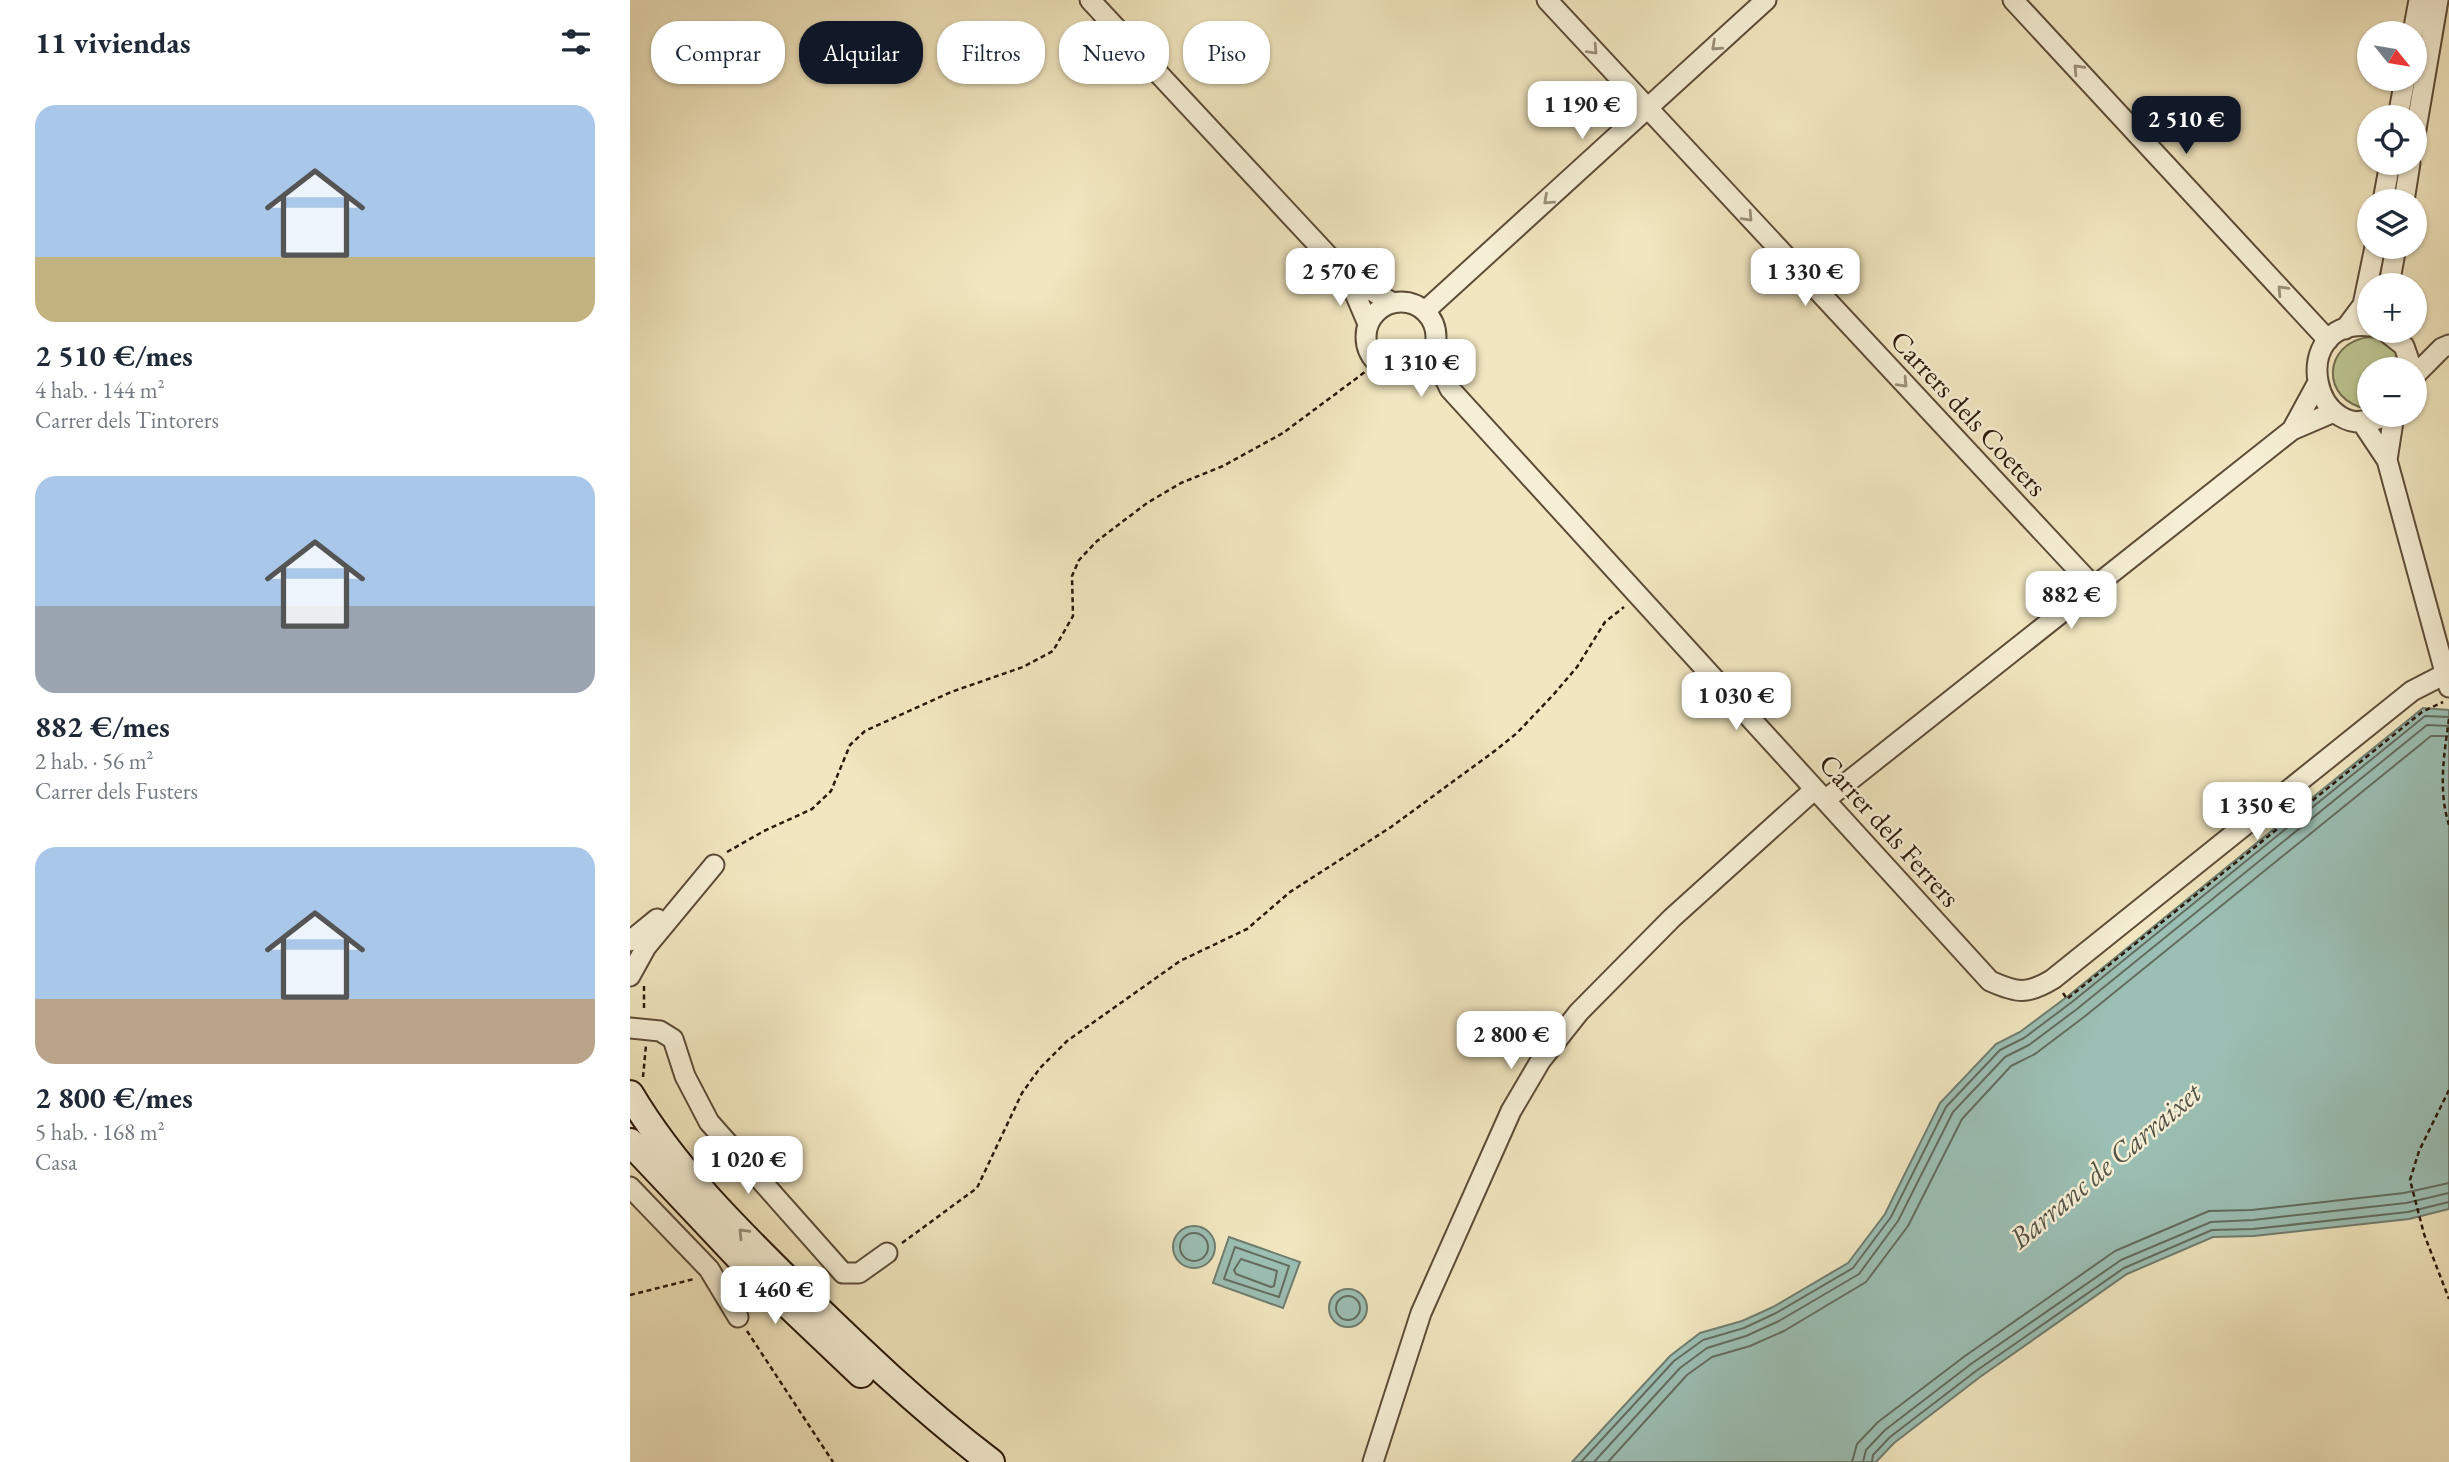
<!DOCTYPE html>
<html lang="es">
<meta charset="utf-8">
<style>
:root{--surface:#fff;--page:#f6f6f7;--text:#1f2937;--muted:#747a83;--accent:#111827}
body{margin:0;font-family:"EB Garamond",serif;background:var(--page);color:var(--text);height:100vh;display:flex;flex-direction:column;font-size:26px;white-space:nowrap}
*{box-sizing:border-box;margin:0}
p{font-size:23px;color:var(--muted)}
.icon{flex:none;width:38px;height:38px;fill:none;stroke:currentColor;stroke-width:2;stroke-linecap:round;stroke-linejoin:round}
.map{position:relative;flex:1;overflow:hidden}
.drawer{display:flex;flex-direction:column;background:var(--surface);width:630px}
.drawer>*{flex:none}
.top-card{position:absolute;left:21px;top:21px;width:665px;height:63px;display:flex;gap:14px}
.needle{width:46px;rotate:120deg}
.controls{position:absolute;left:1727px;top:21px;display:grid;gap:14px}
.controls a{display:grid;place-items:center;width:70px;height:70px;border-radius:50%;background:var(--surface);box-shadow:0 2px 5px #0004;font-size:35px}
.price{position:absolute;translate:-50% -60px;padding:0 16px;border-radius:14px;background:#fff;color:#222;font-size:23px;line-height:46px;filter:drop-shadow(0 2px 4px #0008)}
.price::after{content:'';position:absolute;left:50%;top:42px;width:21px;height:16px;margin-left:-10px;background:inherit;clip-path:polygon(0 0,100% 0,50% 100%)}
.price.on{background:var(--accent);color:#fff}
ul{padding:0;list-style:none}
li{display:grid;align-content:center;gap:14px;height:371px;padding:0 35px}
li span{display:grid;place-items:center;height:217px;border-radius:21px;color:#555}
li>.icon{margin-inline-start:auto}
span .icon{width:126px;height:126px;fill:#fffc;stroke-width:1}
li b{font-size:30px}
h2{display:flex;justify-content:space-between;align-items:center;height:84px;padding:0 35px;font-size:30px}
.tag{padding:0 24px;border-radius:28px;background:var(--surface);box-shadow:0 2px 5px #0004;font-size:24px;line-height:63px}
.tag.on{background:var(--accent);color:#fff}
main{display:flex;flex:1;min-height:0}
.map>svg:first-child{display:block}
.green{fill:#bcc490;stroke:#746e4e;stroke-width:2}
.water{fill:#9bbfb4;stroke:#6f7d70;stroke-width:2}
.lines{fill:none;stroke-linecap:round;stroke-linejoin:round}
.shore{stroke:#646c60;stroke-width:2}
.minor-casing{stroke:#5d4c38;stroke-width:23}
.secondary-casing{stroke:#2c190b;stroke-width:30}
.path{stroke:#2c190b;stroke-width:2.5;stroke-dasharray:5 3.5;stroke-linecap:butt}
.minor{stroke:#f6efd5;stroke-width:19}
.secondary{stroke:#f6efd5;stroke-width:26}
.oneway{stroke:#9b8f7a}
.labels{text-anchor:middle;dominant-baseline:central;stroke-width:5;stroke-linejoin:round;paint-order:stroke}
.street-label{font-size:28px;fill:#2c190b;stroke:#f6efd5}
.water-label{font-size:30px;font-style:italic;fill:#535346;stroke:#f6efd5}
</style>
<main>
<section class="drawer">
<h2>11 viviendas<svg class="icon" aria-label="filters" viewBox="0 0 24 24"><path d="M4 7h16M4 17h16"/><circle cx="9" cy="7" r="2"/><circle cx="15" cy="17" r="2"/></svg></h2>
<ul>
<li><span style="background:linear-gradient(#a9c7e8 70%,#c2b280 0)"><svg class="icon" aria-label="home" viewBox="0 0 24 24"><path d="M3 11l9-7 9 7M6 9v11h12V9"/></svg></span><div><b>2 510 €/mes</b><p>4 hab. · 144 m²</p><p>Carrer dels Tintorers</p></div></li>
<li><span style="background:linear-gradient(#a9c7e8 60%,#9aa5b1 0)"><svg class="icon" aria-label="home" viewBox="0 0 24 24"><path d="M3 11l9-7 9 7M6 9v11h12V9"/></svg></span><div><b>882 €/mes</b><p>2 hab. · 56 m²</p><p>Carrer dels Fusters</p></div></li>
<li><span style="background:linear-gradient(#a9c7e8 70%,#b9a48a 0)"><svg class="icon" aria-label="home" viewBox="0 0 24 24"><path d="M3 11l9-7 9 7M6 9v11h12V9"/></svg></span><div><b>2 800 €/mes</b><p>5 hab. · 168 m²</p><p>Casa</p></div></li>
</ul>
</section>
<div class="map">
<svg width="1819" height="1462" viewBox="0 0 1819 1462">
<rect width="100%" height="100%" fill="#f1e6bf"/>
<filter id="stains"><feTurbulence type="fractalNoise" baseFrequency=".00286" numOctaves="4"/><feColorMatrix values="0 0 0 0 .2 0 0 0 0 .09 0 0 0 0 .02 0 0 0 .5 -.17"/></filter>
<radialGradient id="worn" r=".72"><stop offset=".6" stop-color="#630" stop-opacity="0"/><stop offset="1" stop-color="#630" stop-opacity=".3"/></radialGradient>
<!-- green -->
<path class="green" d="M1739,337C1760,340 1766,350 1774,369H1740L1738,409C1690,401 1692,343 1739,337Z"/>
<!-- water -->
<path class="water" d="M1793,708L1819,710V1209L1779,1219L1624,1236L1583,1237L1497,1274L1350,1377L1264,1443L1246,1462H942L1040,1356L1070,1333L1112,1321L1143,1307L1218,1263L1255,1214L1310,1103L1366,1044L1390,1032L1438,996Z
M543 1247a21 21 0 1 1 42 0a21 21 0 1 1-42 0Z
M599,1237L670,1262L653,1308L583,1283Z
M699 1308a19 19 0 1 1 38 0a19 19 0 1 1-38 0Z"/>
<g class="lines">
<!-- shore -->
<path class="shore" d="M550 1247a14 14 0 1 1 28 0a14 14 0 1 1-28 0Z
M605,1247L659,1266L649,1297L594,1279Z
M611,1259L647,1271L644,1286L641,1287L606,1274L604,1270Z
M706 1308a12 12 0 1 1 24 0a12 12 0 1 1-24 0Z
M951,1462L1044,1361L1073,1340L1114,1328L1146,1313L1223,1268L1261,1217L1316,1107L1370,1050L1394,1038L1442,1002L1795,716L1819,717
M964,1462L1050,1368L1077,1348L1116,1336L1149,1321L1229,1274L1268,1221L1323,1112L1375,1057L1399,1045L1447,1009L1797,725L1819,726
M978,1462L1057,1375L1082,1357L1120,1346L1154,1331L1236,1282L1278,1226L1332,1119L1381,1066L1405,1054L1454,1017L1801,736H1819
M1222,1462L1227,1444L1248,1422L1335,1356L1485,1251L1579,1211L1622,1210L1774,1193L1819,1183
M1233,1462L1236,1450L1255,1430L1341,1364L1491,1260L1581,1222L1623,1220L1776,1203L1819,1193
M1242,1462L1243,1455L1260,1437L1346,1371L1494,1268L1582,1230L1623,1229L1778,1212L1819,1202"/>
<defs>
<path id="minor" d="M460,0L718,277L763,303
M917,0L1464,587
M1383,0L1698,340
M1783,33L1789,0
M1768,117L1775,79
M1785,135L1808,0
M1753,201L1760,163
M1774,201L1780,163
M718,277L738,324
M1759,285L1766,247
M736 337a35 35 0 1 1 70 0a35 35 0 1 1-70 0Z
M795,311L1136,0
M1740,326C1655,317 1681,454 1757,415
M1715,329L1733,305L1745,247
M1755,331L1774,346L1782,369
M802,352L820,389L1360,981C1387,993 1397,995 1423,979L1782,691L1815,674
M1785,375L1812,348L1819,345
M1731,421L1757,460L1819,687
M1662,430L1687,384
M1757,460L1764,415
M1195,800L1662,430L1704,412
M0,941L27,919
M0,976L16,947L84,865
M0,1028L30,1031L43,1039L55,1076L79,1122L213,1273H229L257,1253
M0,1187L79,1269L108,1317
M743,1462L791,1313L881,1111L911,1060L949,1012L1042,918L1185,789"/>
<path id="secondary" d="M0,1094C44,1168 105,1228 166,1288C230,1350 290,1408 361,1462
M0,1142L116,1265L231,1374"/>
</defs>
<!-- minor casing -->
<use href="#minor" class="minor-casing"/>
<!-- secondary casing -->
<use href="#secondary" class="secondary-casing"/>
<!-- path -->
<path class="path" d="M1819,719C1814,755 1808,790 1819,825
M97,852L134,831L182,809L201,791L220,745L235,731L321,692L393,667L423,651L443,616L442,576L449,560L467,541L517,503L551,483L593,466L653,433L747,363
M14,986V1011
M1433,993L1437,999L1792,712L1813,702
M13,1077L16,1045
M1819,1090L1789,1151L1780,1180L1794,1234L1819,1299
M272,1243L347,1188L392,1093L410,1068L437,1041L550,961L617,929L660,892L761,827L866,750L887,733L924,694L947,667L975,622L994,607
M0,1295L64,1279
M117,1331L203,1462"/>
<!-- minor -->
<use href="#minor" class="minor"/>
<!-- secondary -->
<use href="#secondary" class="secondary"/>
</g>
<!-- one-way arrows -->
<defs><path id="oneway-chevron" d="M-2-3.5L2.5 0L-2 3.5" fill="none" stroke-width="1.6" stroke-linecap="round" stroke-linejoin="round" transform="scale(1.75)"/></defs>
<g class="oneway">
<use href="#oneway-chevron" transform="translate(1086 46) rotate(137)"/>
<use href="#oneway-chevron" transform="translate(963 50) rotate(47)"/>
<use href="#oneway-chevron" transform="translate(1448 69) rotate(-133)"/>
<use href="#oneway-chevron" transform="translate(918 200) rotate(138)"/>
<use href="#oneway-chevron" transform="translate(1118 217) rotate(47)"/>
<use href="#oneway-chevron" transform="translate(1652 290) rotate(-133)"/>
<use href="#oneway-chevron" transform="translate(1273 383) rotate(47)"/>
<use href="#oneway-chevron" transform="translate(113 1233) rotate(-134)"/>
</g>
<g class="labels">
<!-- street labels -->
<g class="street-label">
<text transform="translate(1339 413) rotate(47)">Carrers dels Coeters</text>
<text transform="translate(1260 830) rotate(48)">Carrer dels Ferrers</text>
</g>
<!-- water labels -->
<g class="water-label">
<text transform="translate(1475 1165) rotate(-40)">Barranc de Carraixet</text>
</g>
</g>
<rect width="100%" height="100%" filter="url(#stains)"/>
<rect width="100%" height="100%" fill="url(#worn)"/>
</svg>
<div class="controls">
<a><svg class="needle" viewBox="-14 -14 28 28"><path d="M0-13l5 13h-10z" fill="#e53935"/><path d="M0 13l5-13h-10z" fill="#747a83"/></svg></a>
<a><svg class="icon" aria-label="locate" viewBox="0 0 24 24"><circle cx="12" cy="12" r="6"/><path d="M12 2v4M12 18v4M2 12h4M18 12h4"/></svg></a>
<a><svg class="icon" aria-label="layers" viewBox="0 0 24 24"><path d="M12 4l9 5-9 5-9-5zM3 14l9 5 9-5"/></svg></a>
<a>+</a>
<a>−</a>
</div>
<b class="price" style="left:952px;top:141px">1 190 €</b>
<b class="price on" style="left:1556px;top:156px">2 510 €</b>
<b class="price" style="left:710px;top:308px">2 570 €</b>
<b class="price" style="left:1175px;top:308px">1 330 €</b>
<b class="price" style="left:791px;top:399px">1 310 €</b>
<b class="price" style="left:1441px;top:631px">882 €</b>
<b class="price" style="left:1106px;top:732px">1 030 €</b>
<b class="price" style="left:1627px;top:842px">1 350 €</b>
<b class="price" style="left:881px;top:1071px">2 800 €</b>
<b class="price" style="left:118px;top:1196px">1 020 €</b>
<b class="price" style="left:145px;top:1326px">1 460 €</b>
<div class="top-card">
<a class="tag">Comprar</a>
<a class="tag on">Alquilar</a>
<a class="tag">Filtros</a>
<a class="tag">Nuevo</a>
<a class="tag">Piso</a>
</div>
</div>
</main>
